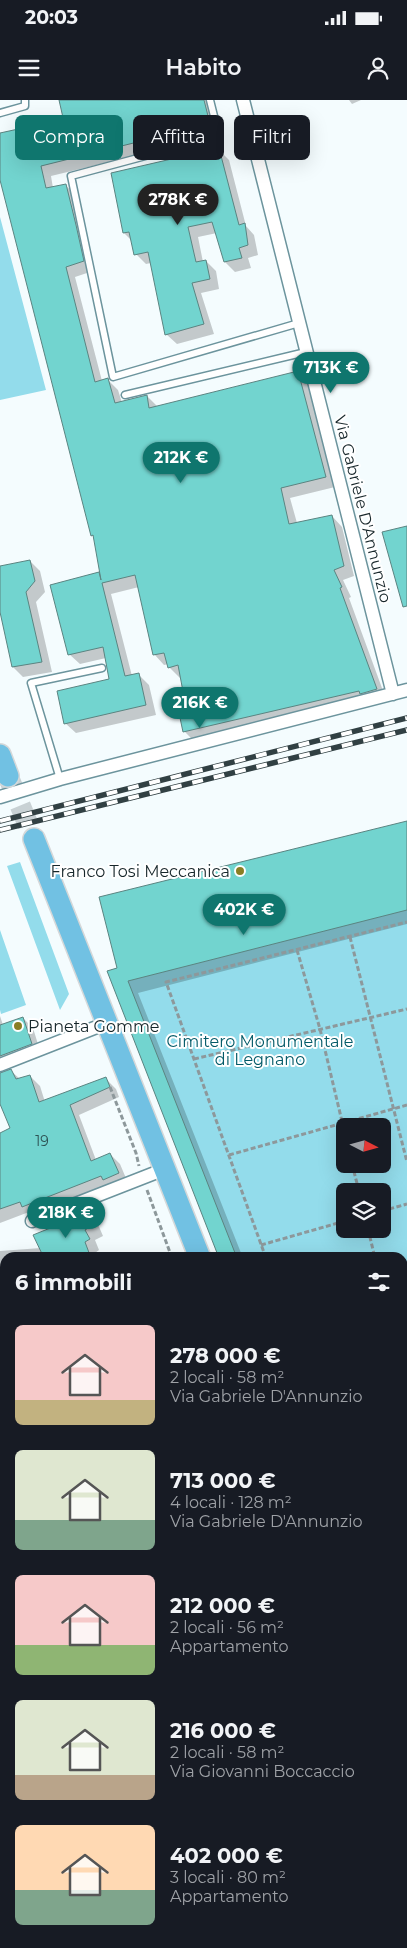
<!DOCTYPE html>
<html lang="it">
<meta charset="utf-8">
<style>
:root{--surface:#171b24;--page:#242831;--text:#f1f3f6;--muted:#9ea1a6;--accent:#0f766e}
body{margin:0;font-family:Montserrat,sans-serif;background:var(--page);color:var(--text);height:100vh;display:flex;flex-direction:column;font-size:19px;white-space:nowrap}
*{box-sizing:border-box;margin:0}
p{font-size:16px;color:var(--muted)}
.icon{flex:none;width:28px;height:28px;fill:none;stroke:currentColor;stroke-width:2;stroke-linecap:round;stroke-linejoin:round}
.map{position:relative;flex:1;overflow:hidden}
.side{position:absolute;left:0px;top:1152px;width:408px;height:696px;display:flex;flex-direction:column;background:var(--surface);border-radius:15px 15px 0 0;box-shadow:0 5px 20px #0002}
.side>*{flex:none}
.guide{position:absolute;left:15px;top:15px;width:378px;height:45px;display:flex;gap:10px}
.needle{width:32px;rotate:96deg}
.buttons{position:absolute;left:336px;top:1018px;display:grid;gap:10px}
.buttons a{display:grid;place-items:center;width:55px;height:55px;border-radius:8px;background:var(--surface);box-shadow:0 5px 20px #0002;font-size:25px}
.price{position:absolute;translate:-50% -42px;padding:0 11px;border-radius:18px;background:var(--accent);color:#fff;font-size:16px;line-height:32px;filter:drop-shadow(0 1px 2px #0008)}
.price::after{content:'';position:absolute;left:50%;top:30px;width:15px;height:11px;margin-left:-8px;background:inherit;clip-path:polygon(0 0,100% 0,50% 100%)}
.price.selected{background:#222;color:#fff}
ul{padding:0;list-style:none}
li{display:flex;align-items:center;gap:15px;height:125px;padding:0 15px}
li span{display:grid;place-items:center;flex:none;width:140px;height:100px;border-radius:8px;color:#555}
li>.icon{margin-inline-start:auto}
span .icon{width:60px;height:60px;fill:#fffc;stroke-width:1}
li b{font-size:21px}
h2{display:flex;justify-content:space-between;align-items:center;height:60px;padding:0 15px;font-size:21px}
.chip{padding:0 18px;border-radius:8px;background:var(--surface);box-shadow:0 5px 20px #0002;font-size:18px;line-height:45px}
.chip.selected{background:var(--accent);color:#fff}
.status{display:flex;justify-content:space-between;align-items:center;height:35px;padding:0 25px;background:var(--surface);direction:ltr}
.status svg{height:14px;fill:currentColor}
header{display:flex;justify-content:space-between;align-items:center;height:65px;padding:0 15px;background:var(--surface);font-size:22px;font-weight:600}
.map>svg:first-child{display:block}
.green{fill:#93dceb;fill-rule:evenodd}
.shadow{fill:#0003}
.building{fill:#72d4cf;stroke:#5b8481}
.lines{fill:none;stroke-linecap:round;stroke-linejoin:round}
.primary-tunnel{stroke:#c8d1d4;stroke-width:21;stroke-dasharray:21 11;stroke-linecap:butt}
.service-casing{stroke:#6c949d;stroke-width:9}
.pedestrian-casing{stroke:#6c949d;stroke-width:12}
.minor-casing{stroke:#6c949d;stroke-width:15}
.tertiary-casing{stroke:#6c949d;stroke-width:19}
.primary-casing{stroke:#d5d8d9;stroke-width:24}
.path{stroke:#8d989b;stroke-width:3;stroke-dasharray:5 2.5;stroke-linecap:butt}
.service{stroke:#fff;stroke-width:6}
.pedestrian{stroke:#fff;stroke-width:10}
.minor{stroke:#fff;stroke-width:12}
.tertiary{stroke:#fff;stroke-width:16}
.primary{stroke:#71c1e3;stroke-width:21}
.rail-casing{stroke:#314043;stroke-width:5.5}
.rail{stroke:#fff;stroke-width:4;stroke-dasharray:11;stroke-linecap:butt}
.poi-dot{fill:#897e24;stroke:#fff;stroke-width:2}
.labels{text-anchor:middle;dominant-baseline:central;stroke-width:4;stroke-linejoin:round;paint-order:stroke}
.number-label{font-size:14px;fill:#2d5253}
.street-label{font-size:16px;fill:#16262a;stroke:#fff}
.poi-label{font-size:16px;fill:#16262a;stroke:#fff;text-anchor:end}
.park-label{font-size:16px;fill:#035a68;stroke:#fff}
</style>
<div class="status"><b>20:03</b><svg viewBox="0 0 49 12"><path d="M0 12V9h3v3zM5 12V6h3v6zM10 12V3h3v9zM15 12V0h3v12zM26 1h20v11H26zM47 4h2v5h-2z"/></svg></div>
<header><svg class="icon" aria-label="menu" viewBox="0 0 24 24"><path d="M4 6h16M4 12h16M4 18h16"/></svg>Habito<svg class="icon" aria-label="person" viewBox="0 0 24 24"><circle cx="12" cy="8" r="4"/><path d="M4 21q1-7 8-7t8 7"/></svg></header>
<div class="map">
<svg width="407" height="1848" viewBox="0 0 407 1848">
<rect width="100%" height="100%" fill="#f4fcfe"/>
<!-- green -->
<path class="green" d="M0,117L46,290L0,300Z
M20,762L69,894L60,910L7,766Z
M407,796V1452L403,1453L402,1158L219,1157L107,871ZM345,1026H382V1064H345ZM345,1091H382V1129H345Z
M0,830L26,905L1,914L0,910Z
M0,1529H5V1844H402L403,1771L407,1783V1848H0Z
M407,1606V1663L403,1651V1610Z"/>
<!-- shadow -->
<path class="shadow" d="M60,0H211L220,35L51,76L53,88L65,85L76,95L93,171L75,177L102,281L108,280L118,290L122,303L147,296L158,307L297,272L308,283L335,387L290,398L297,423L332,416L342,427L354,476L343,480L351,497L349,498L386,599L195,642L185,632L177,600L186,598L182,577L180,578L169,567V564L164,565L154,554L139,487L111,494L132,576L138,574L149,585L156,615L76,633L65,623L111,580L106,558L80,564L69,554L99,473L102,476L95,438L92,435L0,74V35L31,28L42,39L68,32Z
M349,0H361L352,4Z
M219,50L229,60L246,126L254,135L258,155L248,158L251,168L235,172L225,162L217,133L198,137L203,162L206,161L216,171L219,189L201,193L214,234L177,244L166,234L151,163L146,164L136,154L132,141L124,133L112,74Z
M30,461L40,471L45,492L36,502L52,572L23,577L13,567L0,506V467Z
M407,722V824L138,893L243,1158H220L118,869Z
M0,916L3,925L23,918L33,928L41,954L7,967L2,974L11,971L20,979L30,976L40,986L45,1002L106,979L116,989L119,997L79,1015L96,1060L110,1054L120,1064L128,1083L33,1116L29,1112L0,1123V1034L12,1029L0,1000Z
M86,1112L97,1122L103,1136L95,1140L99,1150L95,1153L97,1158H5V1186L0,1183V1151L41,1148Z
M0,1260L5,1265V1290H0Z
M0,1354L5,1355V1500H0Z
M407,1437V1466L402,1467V1439Z"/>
<!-- building -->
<path class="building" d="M59,0H204L210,24L41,66L46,88L66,84L76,125L84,161L66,167L95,282L108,278L115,303L147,295L149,308L298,271L326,377L281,388L289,424L332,415L344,466L334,470L342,487L340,488L377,589L360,594L359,591L183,632L176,599L184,597L178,565L168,568L164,553L153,555L135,475L102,483L125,576L139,573L146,605L64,624L57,591L109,579L103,547L68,555L50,485L99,472L101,480L93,435L91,436L0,80V33L32,26L35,40L66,31Z
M219,48L239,125L245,123L248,145L239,148L242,158L224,162L212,122L188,127L196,162L206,160L210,179L192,183L204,224L165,235L148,152L134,155L129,132L123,133L111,73Z
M407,426V506L403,507L382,432Z
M30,460L35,481L26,492L42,562L12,567L0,512V466Z
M407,721V810L128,881L237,1158H219L107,871L117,868L99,797Z
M23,917L32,944L0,956V925Z
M11,969L16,979L30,975L39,1002L106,977L110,987L70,1005L91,1061L110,1053L119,1073L103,1080L101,1076L22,1107L20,1102L0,1109V1033L10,1028L0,1004V973Z
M87,1110L93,1125L85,1130L90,1139L85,1142L91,1158H44L33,1135L75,1118L74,1115Z"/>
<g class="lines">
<!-- primary-tunnel -->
<path class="primary-tunnel" d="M8,676L34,739"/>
<defs>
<path id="service" d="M210,0L217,28L205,40L71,76L113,277L299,223
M0,13L25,6V0
M125,295L306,252
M60,679L31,583L102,568"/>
<path id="pedestrian" d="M402,1511H407"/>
<path id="minor" d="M243,0L393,594
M0,697L60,679L407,590
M0,965L107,923
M32,1121L165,1069
M0,1223H5"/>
<path id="tertiary" d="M0,1508H5"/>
<path id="primary" d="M0,655L8,676
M34,739L200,1158
M402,1564L404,1573L402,1588
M402,1701L407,1712"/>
</defs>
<!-- service casing -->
<use href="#service" class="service-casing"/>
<!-- pedestrian casing -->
<use href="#pedestrian" class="pedestrian-casing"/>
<!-- minor casing -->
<use href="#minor" class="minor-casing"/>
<!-- tertiary casing -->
<use href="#tertiary" class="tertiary-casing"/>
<!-- primary casing -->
<use href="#primary" class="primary-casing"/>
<!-- path -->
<path class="path" d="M350,837L407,1062
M297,850L320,929L345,1034
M194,959L407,909
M110,987L136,1053L139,1066
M229,1055L407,1005
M352,1064L359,1091
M147,1090L172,1158
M382,1111L407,1104
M368,1129L375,1158
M261,1145L345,1121
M266,1158L166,882L407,822
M402,1210L407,1209
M402,1270L407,1288
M402,1402L407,1401
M0,1647L5,1654
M0,1656L5,1657
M402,1827L407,1839
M0,1832L5,1830
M275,1844L278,1848"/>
<!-- service -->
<use href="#service" class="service"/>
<!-- pedestrian -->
<use href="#pedestrian" class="pedestrian"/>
<!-- minor -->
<use href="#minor" class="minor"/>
<!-- tertiary -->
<use href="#tertiary" class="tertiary"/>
<!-- primary -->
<use href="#primary" class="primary"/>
<defs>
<path id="rail" d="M0,721L407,618
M0,730L407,630"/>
</defs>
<!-- rail casing -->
<use href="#rail" class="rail-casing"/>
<!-- rail -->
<use href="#rail" class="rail"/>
</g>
<!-- markers -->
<g class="poi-dot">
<circle cx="240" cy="771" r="5"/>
<circle cx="18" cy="926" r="5"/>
</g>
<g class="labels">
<!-- number labels -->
<g class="number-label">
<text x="42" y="1041">19</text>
</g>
<!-- street labels -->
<g class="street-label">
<text transform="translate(363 409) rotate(76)">Via Gabriele D'Annunzio</text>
</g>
<!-- poi labels -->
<g class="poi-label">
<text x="230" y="771">Franco Tosi Meccanica</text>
<text x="28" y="926" text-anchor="start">Pianeta Gomme</text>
</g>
<!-- park labels -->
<g class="park-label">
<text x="260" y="941">Cimitero Monumentale<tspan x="260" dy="18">di Legnano</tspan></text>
</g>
</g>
</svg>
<div class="buttons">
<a><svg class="needle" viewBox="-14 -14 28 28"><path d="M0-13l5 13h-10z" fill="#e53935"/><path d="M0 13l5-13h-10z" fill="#9ea1a6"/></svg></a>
<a><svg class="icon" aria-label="layers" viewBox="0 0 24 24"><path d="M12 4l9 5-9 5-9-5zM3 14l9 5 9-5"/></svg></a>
</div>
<b class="price selected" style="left:178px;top:126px">278K €</b>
<b class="price" style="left:331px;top:294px">713K €</b>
<b class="price" style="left:181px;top:384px">212K €</b>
<b class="price" style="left:200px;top:629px">216K €</b>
<b class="price" style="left:244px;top:836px">402K €</b>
<b class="price" style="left:66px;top:1139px">218K €</b>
<div class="guide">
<a class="chip selected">Compra</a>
<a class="chip">Affitta</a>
<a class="chip">Filtri</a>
</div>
<section class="side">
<h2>6 immobili<svg class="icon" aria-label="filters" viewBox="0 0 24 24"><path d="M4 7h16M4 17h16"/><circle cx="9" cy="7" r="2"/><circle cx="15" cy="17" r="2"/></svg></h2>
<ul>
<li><span style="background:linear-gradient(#f6c9c9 75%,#c2b280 0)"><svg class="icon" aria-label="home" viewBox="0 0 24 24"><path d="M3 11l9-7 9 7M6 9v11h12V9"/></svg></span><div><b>278 000 €</b><p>2 locali · 58 m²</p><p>Via Gabriele D'Annunzio</p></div></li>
<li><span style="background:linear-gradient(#dfe7d0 70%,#7fa58c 0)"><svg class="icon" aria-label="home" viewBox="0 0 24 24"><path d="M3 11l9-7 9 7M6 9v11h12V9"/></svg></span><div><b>713 000 €</b><p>4 locali · 128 m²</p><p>Via Gabriele D'Annunzio</p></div></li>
<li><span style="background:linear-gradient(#f6c9c9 70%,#8fb573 0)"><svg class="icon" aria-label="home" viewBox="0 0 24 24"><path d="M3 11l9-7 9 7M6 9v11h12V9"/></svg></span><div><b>212 000 €</b><p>2 locali · 56 m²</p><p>Appartamento</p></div></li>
<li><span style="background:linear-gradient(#dfe7d0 75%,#b9a48a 0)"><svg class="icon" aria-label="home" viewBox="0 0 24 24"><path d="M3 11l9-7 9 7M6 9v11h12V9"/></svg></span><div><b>216 000 €</b><p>2 locali · 58 m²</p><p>Via Giovanni Boccaccio</p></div></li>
<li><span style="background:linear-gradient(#ffd9b3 65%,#7fa58c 0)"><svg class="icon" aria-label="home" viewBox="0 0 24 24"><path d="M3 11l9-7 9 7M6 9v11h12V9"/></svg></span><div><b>402 000 €</b><p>3 locali · 80 m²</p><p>Appartamento</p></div></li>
</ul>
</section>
</div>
